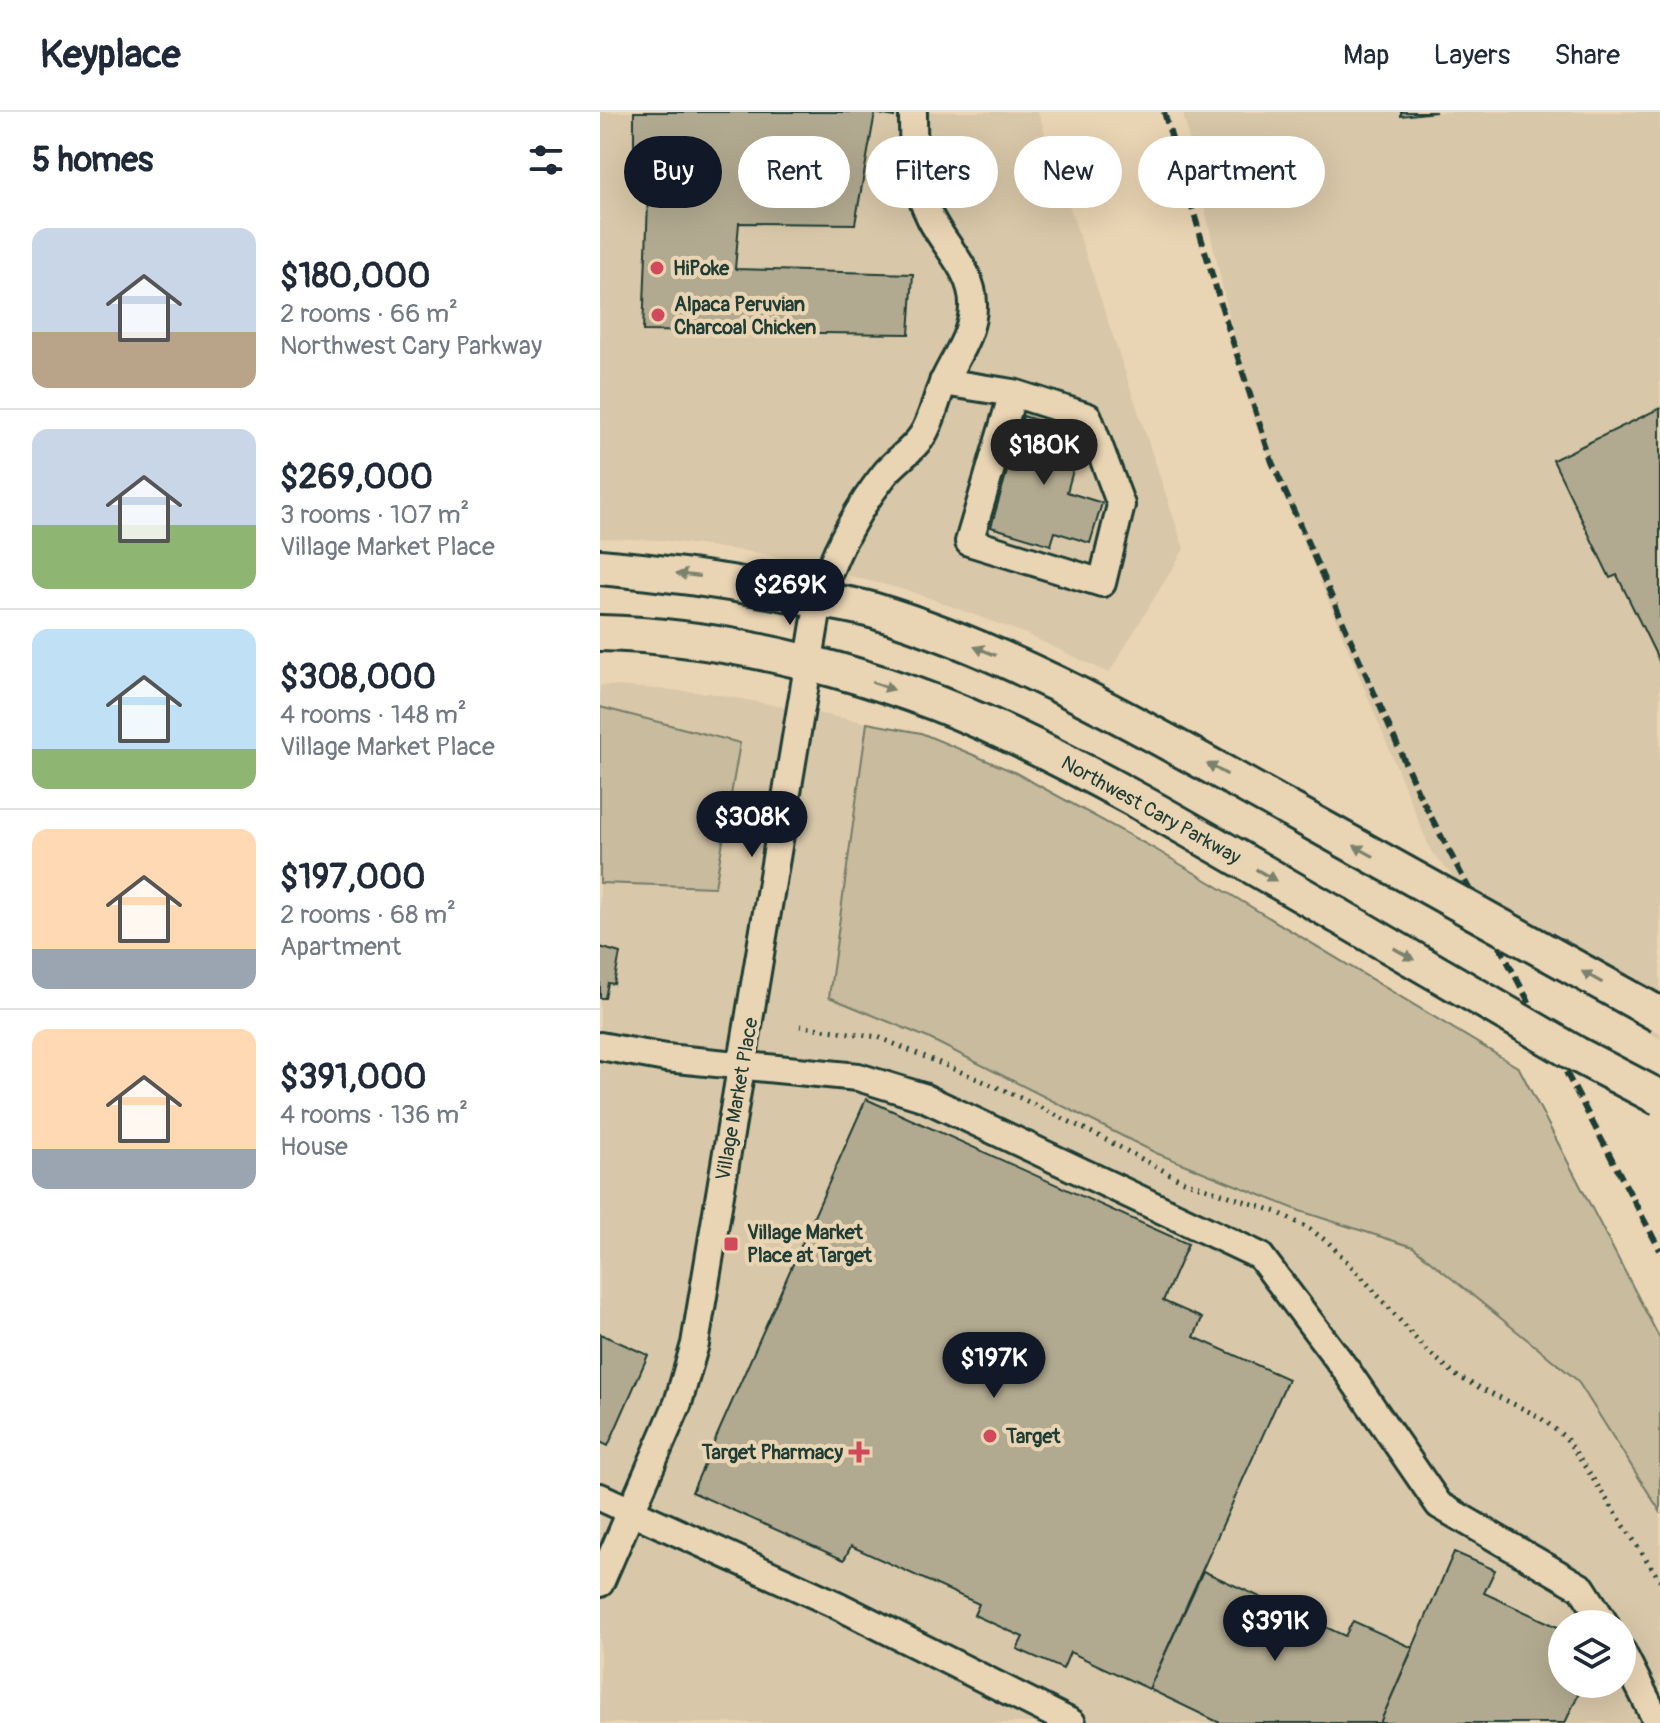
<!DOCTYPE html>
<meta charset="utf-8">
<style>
:root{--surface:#fff;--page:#f2f2f3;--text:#1f2937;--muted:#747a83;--line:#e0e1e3;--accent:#111827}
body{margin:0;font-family:Pangolin,sans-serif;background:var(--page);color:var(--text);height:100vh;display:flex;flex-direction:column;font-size:30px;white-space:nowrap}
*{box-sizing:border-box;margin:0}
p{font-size:26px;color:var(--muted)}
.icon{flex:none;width:44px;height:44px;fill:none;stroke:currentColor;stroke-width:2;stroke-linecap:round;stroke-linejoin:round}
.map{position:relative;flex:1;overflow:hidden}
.sheet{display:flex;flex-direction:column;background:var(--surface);width:600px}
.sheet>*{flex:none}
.top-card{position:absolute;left:24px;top:24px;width:760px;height:72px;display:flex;gap:16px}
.controls{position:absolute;left:948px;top:1498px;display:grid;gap:16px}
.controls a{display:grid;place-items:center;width:88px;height:88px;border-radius:50%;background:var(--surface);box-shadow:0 8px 32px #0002;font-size:40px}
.price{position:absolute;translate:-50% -68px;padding:0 18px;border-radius:28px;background:var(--accent);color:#fff;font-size:26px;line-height:52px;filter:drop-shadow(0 2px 4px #0008)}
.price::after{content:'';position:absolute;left:50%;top:48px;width:24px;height:18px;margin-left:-12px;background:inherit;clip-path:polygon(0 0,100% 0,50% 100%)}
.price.active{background:#222;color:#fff}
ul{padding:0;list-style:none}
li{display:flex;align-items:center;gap:24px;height:200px;padding:0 32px}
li+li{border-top:2px solid var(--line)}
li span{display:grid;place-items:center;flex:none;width:224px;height:160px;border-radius:16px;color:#555}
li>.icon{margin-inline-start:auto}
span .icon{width:96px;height:96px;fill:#fffc;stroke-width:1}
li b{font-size:34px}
h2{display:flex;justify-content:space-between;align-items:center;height:96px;padding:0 32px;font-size:34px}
.tag{padding:0 28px;border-radius:36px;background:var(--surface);box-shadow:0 8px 32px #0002;font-size:28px;line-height:72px}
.tag.active{background:var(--accent);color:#fff}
header{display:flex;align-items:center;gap:48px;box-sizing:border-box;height:112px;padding:0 40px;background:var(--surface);border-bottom:2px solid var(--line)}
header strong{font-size:38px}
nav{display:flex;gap:44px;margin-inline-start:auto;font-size:28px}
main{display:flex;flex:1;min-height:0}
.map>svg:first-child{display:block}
.built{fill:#d8c7a8;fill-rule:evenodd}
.green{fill:#c8bb9e;stroke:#747c69;stroke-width:2}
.building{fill:#b2aa90;stroke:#1f3d34;stroke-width:2}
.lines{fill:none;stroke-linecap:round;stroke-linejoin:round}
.minor-casing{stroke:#1f3d34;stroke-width:32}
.major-casing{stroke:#1f3d34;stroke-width:40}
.path{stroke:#1f3d34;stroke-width:5;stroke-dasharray:2 6;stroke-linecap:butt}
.minor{stroke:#e9d4b3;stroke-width:26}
.major{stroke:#e9d4b3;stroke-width:34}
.rail{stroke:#1f3d34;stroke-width:6;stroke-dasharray:12 6;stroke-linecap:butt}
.major-bridge-casing{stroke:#1f3d34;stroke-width:40;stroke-linecap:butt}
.major-bridge{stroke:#e9d4b3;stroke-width:34}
.oneway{fill:#7a816d}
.poi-dot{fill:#d1495b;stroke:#e9d4b3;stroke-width:3}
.labels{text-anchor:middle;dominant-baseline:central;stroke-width:8;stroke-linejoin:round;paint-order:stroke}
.poi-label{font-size:20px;font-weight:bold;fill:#1f3d34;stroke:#e9d4b3;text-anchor:start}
.street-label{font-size:20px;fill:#1f3d34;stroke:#e9d4b3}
</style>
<header>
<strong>Keyplace</strong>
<nav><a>Map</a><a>Layers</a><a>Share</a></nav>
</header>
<main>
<section class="sheet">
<h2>5 homes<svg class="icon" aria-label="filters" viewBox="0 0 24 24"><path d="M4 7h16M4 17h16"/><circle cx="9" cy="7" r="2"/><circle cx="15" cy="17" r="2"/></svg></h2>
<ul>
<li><span style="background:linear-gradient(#c9d6e8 65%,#b9a48a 0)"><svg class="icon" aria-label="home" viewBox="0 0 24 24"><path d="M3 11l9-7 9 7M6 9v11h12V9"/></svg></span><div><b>$180,000</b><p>2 rooms · 66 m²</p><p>Northwest Cary Parkway</p></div></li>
<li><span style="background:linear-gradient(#c9d6e8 60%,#8fb573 0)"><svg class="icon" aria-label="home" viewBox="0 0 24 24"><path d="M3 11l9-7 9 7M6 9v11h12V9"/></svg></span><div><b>$269,000</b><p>3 rooms · 107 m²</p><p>Village Market Place</p></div></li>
<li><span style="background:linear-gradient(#bfe0f5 75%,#8fb573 0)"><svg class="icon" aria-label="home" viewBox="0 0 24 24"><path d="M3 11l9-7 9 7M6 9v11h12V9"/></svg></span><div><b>$308,000</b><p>4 rooms · 148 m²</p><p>Village Market Place</p></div></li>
<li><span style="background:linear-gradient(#ffd9b3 75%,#9aa5b1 0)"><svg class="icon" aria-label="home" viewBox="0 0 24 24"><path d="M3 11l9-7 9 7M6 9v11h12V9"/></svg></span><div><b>$197,000</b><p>2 rooms · 68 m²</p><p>Apartment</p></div></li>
<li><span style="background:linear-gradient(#ffd9b3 75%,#9aa5b1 0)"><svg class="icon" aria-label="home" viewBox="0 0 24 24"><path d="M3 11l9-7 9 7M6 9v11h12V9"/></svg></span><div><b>$391,000</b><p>4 rooms · 136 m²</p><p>House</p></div></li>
</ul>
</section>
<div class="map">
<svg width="1060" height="1611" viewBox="0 0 1060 1611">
<rect width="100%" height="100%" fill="#e9d4b3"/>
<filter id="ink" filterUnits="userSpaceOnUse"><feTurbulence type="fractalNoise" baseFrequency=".0125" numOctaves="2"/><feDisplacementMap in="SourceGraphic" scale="16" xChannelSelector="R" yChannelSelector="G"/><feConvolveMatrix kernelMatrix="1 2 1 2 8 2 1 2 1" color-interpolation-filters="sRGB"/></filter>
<g filter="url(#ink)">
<!-- built -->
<path class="built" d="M0,0H438L584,437L509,561L426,522L313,480L160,441L62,428L0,426Z
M583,0H1060V927L920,842L831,739L651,300Z
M0,573L109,581L321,621L414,660L555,737L919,956L1060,1227V1611H0ZM962,1512H1022V1572H962Z"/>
<!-- green -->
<path class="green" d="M0,595L140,631L115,775L0,771Z
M267,611L321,621L414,660L555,737L919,956L1060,1227V1399L977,1268L813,1135L700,1099L556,1041L328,926L229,885Z"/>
<!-- building -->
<path class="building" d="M34,0H294V5L275,1L255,112L139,111L135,157L313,162L309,222L43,219L50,38L34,37Z
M801,0H836L801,4Z
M1060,296V551L1017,463L1010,466L953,348Z
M423,304L483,322L467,380L502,391L490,431L455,420L451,433L391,415Z
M0,835L20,841L14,872L8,871L5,886H0Z
M266,987L588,1132L563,1189L602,1206L594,1225L688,1267L549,1577L470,1540L463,1557L417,1537L423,1525L374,1503L379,1492L251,1434L244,1448L92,1380Z
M0,1222L48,1243L8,1334L0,1330Z
M854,1440L895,1458L884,1481L962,1517V1572H983L965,1611H780Z
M603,1459L745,1524L753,1509L813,1536L780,1611H620L549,1577Z"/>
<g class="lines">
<defs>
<path id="minor" d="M343,270L413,281L369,430L502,471L521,393L488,305L413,281
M0,934L66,946L258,965L323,985L660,1144L747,1259L839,1393L982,1476L1005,1512
M0,1385L237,1493L472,1611
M0,1471L78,1291L95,1232L219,488C233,443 255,400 284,363C295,349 312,339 322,324C333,308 336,285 345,267C356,244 373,221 373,194C374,160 345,135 331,107C313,73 313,38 313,0
M1022,1540L1058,1611"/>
<path id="major" d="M0,455C71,461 140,471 210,486C231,490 254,493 275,499C421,543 552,622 685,695
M0,521C135,524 286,564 408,622C521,675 628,741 737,803"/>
</defs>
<!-- minor casing -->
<use href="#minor" class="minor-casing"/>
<!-- major casing -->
<use href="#major" class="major-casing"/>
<!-- path -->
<path class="path" d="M200,914L278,925L406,979L497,1023L581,1068L677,1100L710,1117L729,1131L760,1163L825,1237L858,1265L938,1304L966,1326L1060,1468"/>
<!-- minor -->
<use href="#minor" class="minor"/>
<!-- major -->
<use href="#major" class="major"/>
<!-- rail -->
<path class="rail" d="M564,0L624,203L672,350L819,682L1060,1138"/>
<defs>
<path id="major-bridge" d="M685,695L1060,903
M737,803L976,942L1060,986"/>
</defs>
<!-- major-bridge casing -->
<use href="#major-bridge" class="major-bridge-casing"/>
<!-- major-bridge -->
<use href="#major-bridge" class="major-bridge"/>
</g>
<!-- one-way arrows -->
<defs><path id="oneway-solid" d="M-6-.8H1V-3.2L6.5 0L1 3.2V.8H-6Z" transform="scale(2)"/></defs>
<g class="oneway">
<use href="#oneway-solid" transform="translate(88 463) rotate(-173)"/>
<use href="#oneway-solid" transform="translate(385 539) rotate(-158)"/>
<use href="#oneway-solid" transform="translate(283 574) rotate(19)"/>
<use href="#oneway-solid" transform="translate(617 657) rotate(-151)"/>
<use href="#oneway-solid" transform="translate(764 739) rotate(-151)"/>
<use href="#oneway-solid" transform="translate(666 763) rotate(30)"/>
<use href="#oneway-solid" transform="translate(804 842) rotate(30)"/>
<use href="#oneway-solid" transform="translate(992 865) rotate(-151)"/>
</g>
</g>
<!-- markers -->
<g class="poi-dot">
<circle cx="57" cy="156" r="8"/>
<circle cx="58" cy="203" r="8"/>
<rect x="123" y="1124" width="16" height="16" rx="4"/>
<circle cx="390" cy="1324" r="8"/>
<path d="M255 1328h8v8h8v8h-8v8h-8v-8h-8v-8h8z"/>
</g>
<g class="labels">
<!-- poi labels -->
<g class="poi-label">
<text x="73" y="156">HiPoke</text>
<text x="74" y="192">Alpaca Peruvian<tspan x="74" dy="23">Charcoal Chicken</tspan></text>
<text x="147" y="1120">Village Market<tspan x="147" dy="23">Place at Target</tspan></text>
<text x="406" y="1324">Target</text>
<text x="243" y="1340" text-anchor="end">Target Pharmacy</text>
</g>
<!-- street labels -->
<g class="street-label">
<text transform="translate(551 698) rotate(29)">Northwest Cary Parkway</text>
<text transform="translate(137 987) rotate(-80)">Village Market Place</text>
</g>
</g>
</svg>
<div class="controls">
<a><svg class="icon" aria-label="layers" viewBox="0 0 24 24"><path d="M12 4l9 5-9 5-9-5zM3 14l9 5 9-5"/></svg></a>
</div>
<b class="price active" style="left:444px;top:375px">$180K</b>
<b class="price" style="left:190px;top:515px">$269K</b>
<b class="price" style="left:152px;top:747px">$308K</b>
<b class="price" style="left:394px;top:1288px">$197K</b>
<b class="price" style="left:675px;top:1551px">$391K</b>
<div class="top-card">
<a class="tag active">Buy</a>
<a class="tag">Rent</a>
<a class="tag">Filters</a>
<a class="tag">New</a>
<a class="tag">Apartment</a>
</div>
</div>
</main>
